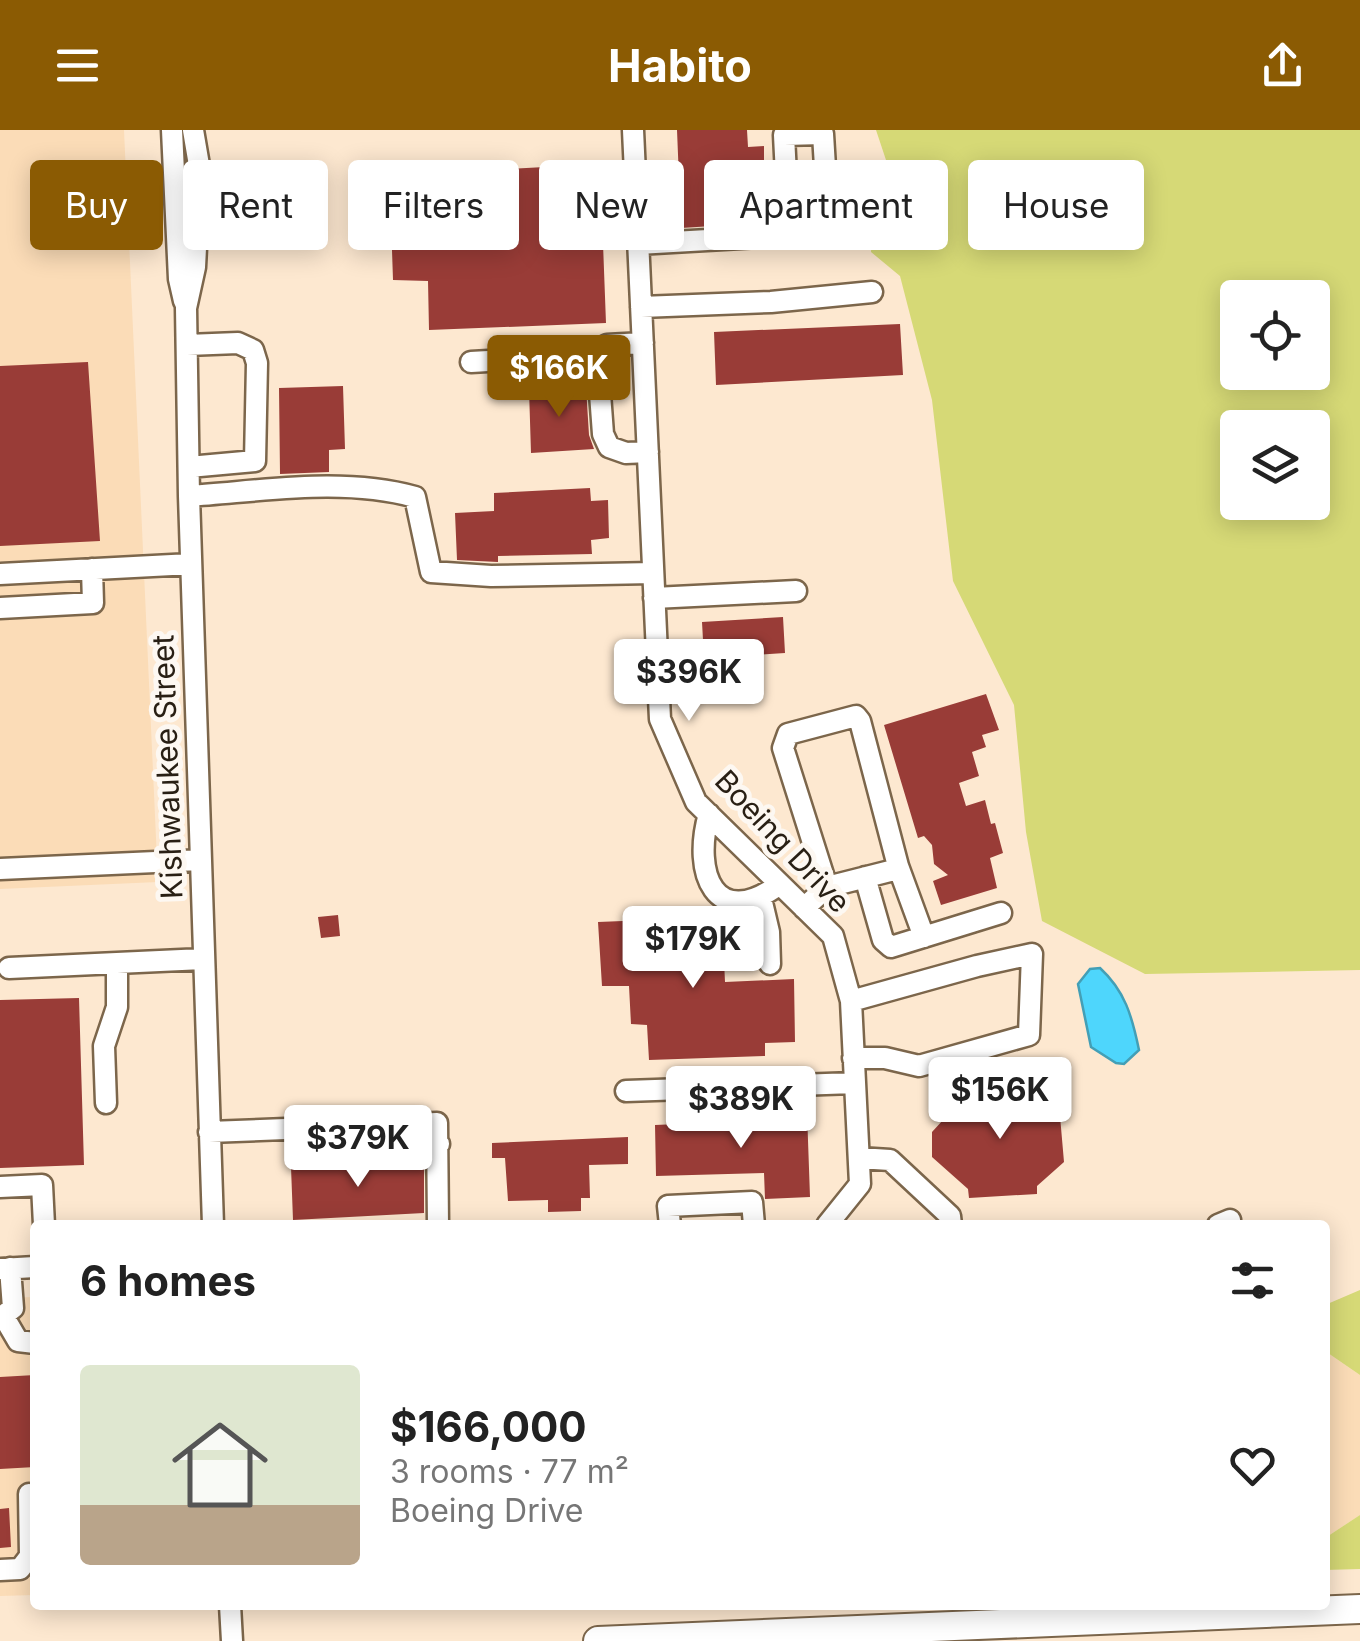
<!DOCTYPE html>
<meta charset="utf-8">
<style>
:root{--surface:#fff;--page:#f2f2f2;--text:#222;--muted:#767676;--line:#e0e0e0;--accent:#8b5b03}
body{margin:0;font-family:Inter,sans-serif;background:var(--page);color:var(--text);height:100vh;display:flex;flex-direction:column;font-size:38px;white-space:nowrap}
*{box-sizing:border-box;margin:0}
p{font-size:32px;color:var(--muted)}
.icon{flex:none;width:55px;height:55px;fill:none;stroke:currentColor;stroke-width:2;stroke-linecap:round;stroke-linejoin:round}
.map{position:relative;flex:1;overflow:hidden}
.sheet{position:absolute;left:30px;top:1090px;width:1300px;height:390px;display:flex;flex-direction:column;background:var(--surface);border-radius:10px;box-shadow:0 5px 25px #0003}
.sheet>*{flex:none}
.hud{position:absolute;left:30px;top:30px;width:1300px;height:90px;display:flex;gap:20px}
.fabs{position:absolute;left:1220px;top:150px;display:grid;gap:20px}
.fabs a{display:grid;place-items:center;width:110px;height:110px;border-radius:10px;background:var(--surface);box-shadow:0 5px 25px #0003;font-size:50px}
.price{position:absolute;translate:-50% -85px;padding:0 22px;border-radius:10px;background:#fff;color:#222;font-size:32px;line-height:65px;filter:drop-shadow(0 2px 5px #0008)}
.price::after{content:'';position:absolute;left:50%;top:60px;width:30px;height:22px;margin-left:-15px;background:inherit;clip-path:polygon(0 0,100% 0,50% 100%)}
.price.current{background:var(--accent);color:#fff}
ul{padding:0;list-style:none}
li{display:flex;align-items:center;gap:30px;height:250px;padding:0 50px}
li+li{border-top:2px solid var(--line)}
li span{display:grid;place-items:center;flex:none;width:280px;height:200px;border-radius:10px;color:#555}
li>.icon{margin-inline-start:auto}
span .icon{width:120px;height:120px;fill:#fffc;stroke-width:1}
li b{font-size:42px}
h2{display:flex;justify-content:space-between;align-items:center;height:120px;padding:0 50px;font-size:42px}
.chip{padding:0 35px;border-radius:10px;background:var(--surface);box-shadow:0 5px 25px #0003;font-size:35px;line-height:90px}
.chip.current{background:var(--accent);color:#fff}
header{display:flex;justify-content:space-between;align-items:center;height:130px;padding:0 50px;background:var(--accent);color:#fff;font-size:45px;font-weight:700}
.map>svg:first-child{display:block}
.built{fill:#fbdcb7}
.green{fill:#d6d976;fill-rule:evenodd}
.water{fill:#4ed6fc;stroke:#439fb6;stroke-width:2.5}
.building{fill:#993c37}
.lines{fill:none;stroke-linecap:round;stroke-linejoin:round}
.minor-casing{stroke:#7c664b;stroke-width:25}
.highway-casing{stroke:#7c664b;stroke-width:32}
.minor{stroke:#fff;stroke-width:20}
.highway{stroke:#fff;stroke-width:28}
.labels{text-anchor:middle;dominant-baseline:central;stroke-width:10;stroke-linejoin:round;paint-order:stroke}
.street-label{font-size:30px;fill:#281f14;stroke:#fdf8f2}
</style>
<header><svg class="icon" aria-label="menu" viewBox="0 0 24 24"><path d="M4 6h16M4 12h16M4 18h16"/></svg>Habito<svg class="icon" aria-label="share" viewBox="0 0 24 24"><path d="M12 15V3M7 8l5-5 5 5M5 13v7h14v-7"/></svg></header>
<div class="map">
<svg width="1360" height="1511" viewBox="0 0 1360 1511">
<rect width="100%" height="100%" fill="#fde8d0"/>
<!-- built -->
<path class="built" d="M0,0H124L158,752L0,759Z
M35,1167V1465L0,1466V1168Z
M1325,1221L1360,1245V1385L1325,1408Z"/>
<!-- green -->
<path class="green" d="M876,0H1360V840L1145,844L1042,791L1026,702L1014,575L953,451L932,270L900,146L871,122L874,61L890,42ZM1238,168H1312V242H1238ZM1238,298H1312V372H1238Z
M1360,1160V1245L1325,1221V1175Z
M1360,1385V1439L1325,1440V1408Z"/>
<!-- water -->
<path class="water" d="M1100,838C1125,861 1132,886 1139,920L1124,934L1116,933L1091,917L1078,854L1090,839Z"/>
<!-- building -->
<path class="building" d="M677,0H747L748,17L764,16V31L772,30L775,92L681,98Z
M389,31L487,32V40L600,34L606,193L429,200L428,151L393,150Z
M900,194L903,245L716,255L714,202Z
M88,232L100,411L0,416V236Z
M343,256L345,319L329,320V342L280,344L279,258Z
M586,257L589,305L594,319L531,323L529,259Z
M590,358L591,371L608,370L609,408L591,410L592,424L498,426V432L457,430L455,383L494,381V363Z
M783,487L785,523L704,528L702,492Z
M986,564L999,600L982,605L986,617L972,622L979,646L959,653L966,676L985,670L991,694L995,693L1003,723L990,728L997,758L941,775L933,751L948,745L934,734L932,715L924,706L918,708L884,595Z
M338,785L340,806L321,808L318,787Z
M722,787L725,852L794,849L795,912L765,913V926L649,930L647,895L631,894L629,856H602L598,792Z
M79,868L84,1035L0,1038V870Z
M1034,956L1033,963L1060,986L1064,1032L1037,1056V1064L969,1068L968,1059L932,1027V1002L966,965L965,958Z
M807,982L810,1067L765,1069L764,1043L656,1046L655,995L747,991V983Z
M628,1007V1034L589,1035L590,1068H581V1081L548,1082V1070L508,1071L505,1028H492V1013Z
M424,1031V1083L293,1090L291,1037Z
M35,1245V1337L0,1339V1247Z
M9,1378L11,1417L0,1418V1379Z"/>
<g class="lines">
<defs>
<path id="minor" d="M172,0L179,149L184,171
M193,0L200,41L195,137L186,178L189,366L213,1095
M633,0L660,589L696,672L833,806L851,871L860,1054L827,1095
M638,114L829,103L823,4L784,5L789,106
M641,177L771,172L872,162
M187,215L238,213L253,220L257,233L255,331L189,337
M597,223L603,304L609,317L626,323L648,322
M471,232L588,225L607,215L643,213
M189,366C264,361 343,347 415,367L431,442L491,446L653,443
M0,444L191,434
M654,468L796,461
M0,478L93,473L92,439
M709,684C692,743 715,802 780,754
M898,736L924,807
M0,739L200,730
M865,747L883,810L891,817L1001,783
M761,768L769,802L770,834
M804,778L827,757L894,740L898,736L860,591L856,586L788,604L783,618L827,757
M9,838L203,829
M851,871L977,836L1032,824L1029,905L919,936L885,928H853
M626,961L854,953
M106,973L104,916L117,877V834
M297,998L300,1011L311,1020L439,1014
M209,1002L437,993L438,1095
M859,1028L890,1030L950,1086L951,1095
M0,1057L42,1055L44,1095
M670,1095L668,1076L752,1072L754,1095
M1218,1095L1230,1090
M0,1139L35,1137
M4,1187L18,1211L35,1213
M0,1188L13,1178L10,1138
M0,1440L20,1439L30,1426L29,1364
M230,1475L232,1511"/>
<path id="highway" d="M598,1511L1360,1479"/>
</defs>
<!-- minor casing -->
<use href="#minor" class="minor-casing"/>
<!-- highway casing -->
<use href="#highway" class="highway-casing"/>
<!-- minor -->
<use href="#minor" class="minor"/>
<!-- highway -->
<use href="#highway" class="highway"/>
</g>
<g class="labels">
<!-- street labels -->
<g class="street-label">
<text transform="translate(167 637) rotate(-92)">Kishwaukee Street</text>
<text transform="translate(783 711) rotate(47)">Boeing Drive</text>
</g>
</g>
</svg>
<div class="fabs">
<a><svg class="icon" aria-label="locate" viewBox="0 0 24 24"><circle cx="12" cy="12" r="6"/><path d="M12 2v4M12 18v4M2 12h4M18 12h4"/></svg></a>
<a><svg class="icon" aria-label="layers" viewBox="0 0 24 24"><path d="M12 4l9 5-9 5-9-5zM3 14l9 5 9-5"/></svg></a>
</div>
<b class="price current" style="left:559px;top:290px">$166K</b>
<b class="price" style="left:689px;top:594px">$396K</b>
<b class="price" style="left:693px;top:861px">$179K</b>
<b class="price" style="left:1000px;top:1012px">$156K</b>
<b class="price" style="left:741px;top:1021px">$389K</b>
<b class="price" style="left:358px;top:1060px">$379K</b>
<div class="hud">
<a class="chip current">Buy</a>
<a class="chip">Rent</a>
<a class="chip">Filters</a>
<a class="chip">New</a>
<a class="chip">Apartment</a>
<a class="chip">House</a>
</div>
<section class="sheet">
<h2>6 homes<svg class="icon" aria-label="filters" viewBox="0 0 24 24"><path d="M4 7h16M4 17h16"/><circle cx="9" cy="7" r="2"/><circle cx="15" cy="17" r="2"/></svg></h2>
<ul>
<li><span style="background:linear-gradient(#dfe7d0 70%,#b9a48a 0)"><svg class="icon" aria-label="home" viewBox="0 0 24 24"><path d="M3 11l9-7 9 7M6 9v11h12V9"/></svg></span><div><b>$166,000</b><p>3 rooms · 77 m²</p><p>Boeing Drive</p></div><svg class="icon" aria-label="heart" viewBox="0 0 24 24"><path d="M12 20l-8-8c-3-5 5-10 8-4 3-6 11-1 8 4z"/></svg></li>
</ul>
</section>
</div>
